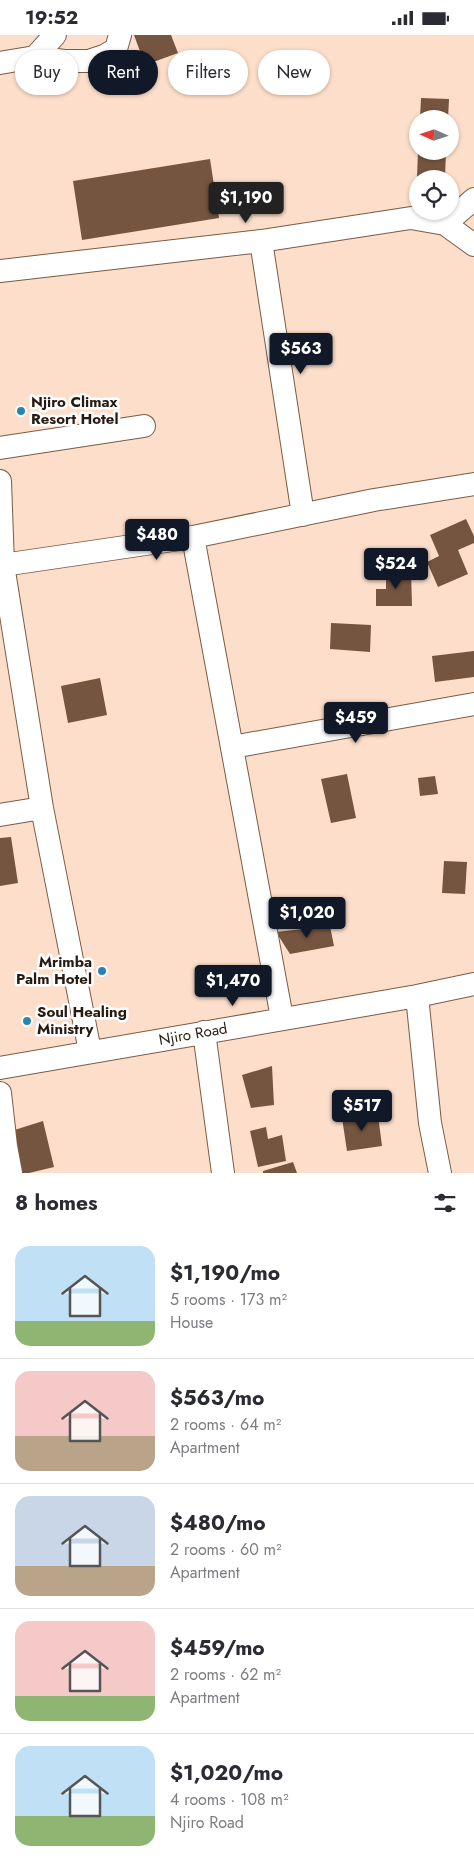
<!DOCTYPE html>
<meta charset="utf-8">
<style>
:root{--surface:#fff;--page:#f2f2f3;--text:#2b2b33;--muted:#7c7c81;--line:#e1e1e2;--accent:#111827}
body{margin:0;font-family:Jost,sans-serif;background:var(--page);color:var(--text);height:100vh;display:flex;flex-direction:column;font-size:19px;white-space:nowrap}
*{box-sizing:border-box;margin:0}
p{font-size:16px;color:var(--muted)}
.icon{flex:none;width:28px;height:28px;fill:none;stroke:currentColor;stroke-width:2;stroke-linecap:round;stroke-linejoin:round}
.map{position:relative;height:1138px;overflow:hidden}
.drawer{display:flex;flex-direction:column;background:var(--surface);flex:1}
.drawer>*{flex:none}
.guide{position:absolute;left:15px;top:15px;width:445px;height:45px;display:flex;gap:10px}
.needle{width:32px;rotate:273deg}
.controls{position:absolute;left:409px;top:75px;display:grid;gap:10px}
.controls a{display:grid;place-items:center;width:50px;height:50px;border-radius:50%;background:var(--surface);box-shadow:0 1px 4px #0004;font-size:25px}
.price{position:absolute;translate:-50% -42px;padding:0 11px;border-radius:5px;background:var(--accent);color:#fff;font-size:16px;line-height:32px;filter:drop-shadow(0 1px 2px #0008)}
.price::after{content:'';position:absolute;left:50%;top:30px;width:15px;height:11px;margin-left:-8px;background:inherit;clip-path:polygon(0 0,100% 0,50% 100%)}
.price.active{background:#222;color:#fff}
ul{padding:0;list-style:none}
li{display:flex;align-items:center;gap:15px;height:125px;padding:0 15px}
li+li{border-top:1px solid var(--line)}
li span{display:grid;place-items:center;flex:none;width:140px;height:100px;border-radius:15px;color:#555}
li>.icon{margin-inline-start:auto}
span .icon{width:60px;height:60px;fill:#fffc;stroke-width:1}
li b{font-size:21px}
h2{display:flex;justify-content:space-between;align-items:center;height:60px;padding:0 15px;font-size:21px}
.tag{padding:0 18px;border-radius:22px;background:var(--surface);box-shadow:0 1px 4px #0004;font-size:18px;line-height:45px}
.tag.active{background:var(--accent);color:#fff}
.status{display:flex;justify-content:space-between;align-items:center;height:35px;padding:0 25px;background:var(--surface);direction:ltr}
.status svg{height:14px;fill:currentColor}
.map>svg:first-child{display:block}
.building{fill:#75553f}
.lines{fill:none;stroke-linecap:round;stroke-linejoin:round}
.minor-casing{stroke:#7b5b45;stroke-width:24}
.minor{stroke:#fff;stroke-width:22}
.poi-dot{fill:#2984b2;stroke:#fff;stroke-width:2}
.labels{text-anchor:middle;dominant-baseline:central;stroke-width:5;stroke-linejoin:round;paint-order:stroke}
.poi-label{font-size:15px;font-weight:bold;fill:#271a11;stroke:#fff;text-anchor:start}
.street-label{font-size:15px;fill:#271a11;stroke:#fff}
</style>
<div class="status"><b>19:52</b><svg viewBox="0 0 49 12"><path d="M0 12V9h3v3zM5 12V6h3v6zM10 12V3h3v9zM15 12V0h3v12zM26 1h20v11H26zM47 4h2v5h-2z"/></svg></div>
<div class="map">
<svg width="474" height="1138" viewBox="0 0 474 1138">
<rect width="100%" height="100%" fill="#fddeca"/>
<!-- building -->
<path class="building" d="M134,0H171L178,18L145,30Z
M421,63L449,64L448,84H420Z
M418,116H446L445,143L417,142Z
M210,124L219,183L82,205L73,146Z
M466,484L474,501V508L458,515L468,539L438,552L427,527L439,521L430,500Z
M386,535H411L412,571H376V554H386Z
M331,588L371,590L370,617L330,614Z
M474,616V642L435,647L432,621Z
M100,643L107,680L68,688L61,651Z
M347,739L356,783L331,788L321,744Z
M435,741L438,759L420,761L418,743Z
M11,802L18,848L0,851V803Z
M444,826L467,827L465,859L442,858Z
M330,891L334,911L290,919L276,897Z
M272,1031L274,1070L251,1073L242,1040Z
M378,1080L382,1111L347,1116L342,1083Z
M43,1086L54,1132L29,1138H16L8,1097Z
M266,1092L268,1104L282,1100L286,1126L258,1132L250,1096Z
M293,1127L297,1138H263V1136Z"/>
<g class="lines">
<defs>
<path id="minor" d="M35,22L55,0
M0,28L35,22L64,26H89L104,21L116,14L120,0
M445,189L474,164
M261,206L303,480
M0,236L261,206L411,183L445,189L474,210
M0,413L144,391
M0,446L3,530L42,773L90,1016
M193,502L282,983
M3,530L193,502L374,465L474,449
M232,712L474,669
M0,780L42,773
M417,961L430,1088L440,1138
M204,997L223,1138
M0,1033L417,961L474,949
M0,1058L6,1111L11,1138"/>
</defs>
<!-- minor casing -->
<use href="#minor" class="minor-casing"/>
<!-- minor -->
<use href="#minor" class="minor"/>
</g>
<!-- markers -->
<g class="poi-dot">
<circle cx="21" cy="376" r="5"/>
<circle cx="102" cy="936" r="5"/>
<circle cx="27" cy="986" r="5"/>
</g>
<g class="labels">
<!-- poi labels -->
<g class="poi-label">
<text x="31" y="367">Njiro Climax<tspan x="31" dy="17">Resort Hotel</tspan></text>
<text x="92" y="927" text-anchor="end">Mrimba<tspan x="92" dy="17">Palm Hotel</tspan></text>
<text x="37" y="977">Soul Healing<tspan x="37" dy="17">Ministry</tspan></text>
</g>
<!-- street labels -->
<g class="street-label">
<text transform="translate(193 999) rotate(-10)">Njiro Road</text>
</g>
</g>
</svg>
<div class="controls">
<a><svg class="needle" viewBox="-14 -14 28 28"><path d="M0-13l5 13h-10z" fill="#e53935"/><path d="M0 13l5-13h-10z" fill="#7c7c81"/></svg></a>
<a><svg class="icon" aria-label="locate" viewBox="0 0 24 24"><circle cx="12" cy="12" r="6"/><path d="M12 2v4M12 18v4M2 12h4M18 12h4"/></svg></a>
</div>
<b class="price active" style="left:246px;top:189px">$1,190</b>
<b class="price" style="left:301px;top:340px">$563</b>
<b class="price" style="left:157px;top:526px">$480</b>
<b class="price" style="left:396px;top:555px">$524</b>
<b class="price" style="left:356px;top:709px">$459</b>
<b class="price" style="left:307px;top:904px">$1,020</b>
<b class="price" style="left:233px;top:972px">$1,470</b>
<b class="price" style="left:362px;top:1097px">$517</b>
<div class="guide">
<a class="tag">Buy</a>
<a class="tag active">Rent</a>
<a class="tag">Filters</a>
<a class="tag">New</a>
</div>
</div>
<section class="drawer">
<h2>8 homes<svg class="icon" aria-label="filters" viewBox="0 0 24 24"><path d="M4 7h16M4 17h16"/><circle cx="9" cy="7" r="2"/><circle cx="15" cy="17" r="2"/></svg></h2>
<ul>
<li><span style="background:linear-gradient(#bfe0f5 75%,#8fb573 0)"><svg class="icon" aria-label="home" viewBox="0 0 24 24"><path d="M3 11l9-7 9 7M6 9v11h12V9"/></svg></span><div><b>$1,190/mo</b><p>5 rooms · 173 m²</p><p>House</p></div></li>
<li><span style="background:linear-gradient(#f6c9c9 65%,#b9a48a 0)"><svg class="icon" aria-label="home" viewBox="0 0 24 24"><path d="M3 11l9-7 9 7M6 9v11h12V9"/></svg></span><div><b>$563/mo</b><p>2 rooms · 64 m²</p><p>Apartment</p></div></li>
<li><span style="background:linear-gradient(#c9d6e8 70%,#b9a48a 0)"><svg class="icon" aria-label="home" viewBox="0 0 24 24"><path d="M3 11l9-7 9 7M6 9v11h12V9"/></svg></span><div><b>$480/mo</b><p>2 rooms · 60 m²</p><p>Apartment</p></div></li>
<li><span style="background:linear-gradient(#f6c9c9 75%,#8fb573 0)"><svg class="icon" aria-label="home" viewBox="0 0 24 24"><path d="M3 11l9-7 9 7M6 9v11h12V9"/></svg></span><div><b>$459/mo</b><p>2 rooms · 62 m²</p><p>Apartment</p></div></li>
<li><span style="background:linear-gradient(#bfe0f5 70%,#8fb573 0)"><svg class="icon" aria-label="home" viewBox="0 0 24 24"><path d="M3 11l9-7 9 7M6 9v11h12V9"/></svg></span><div><b>$1,020/mo</b><p>4 rooms · 108 m²</p><p>Njiro Road</p></div></li>
</ul>
</section>
